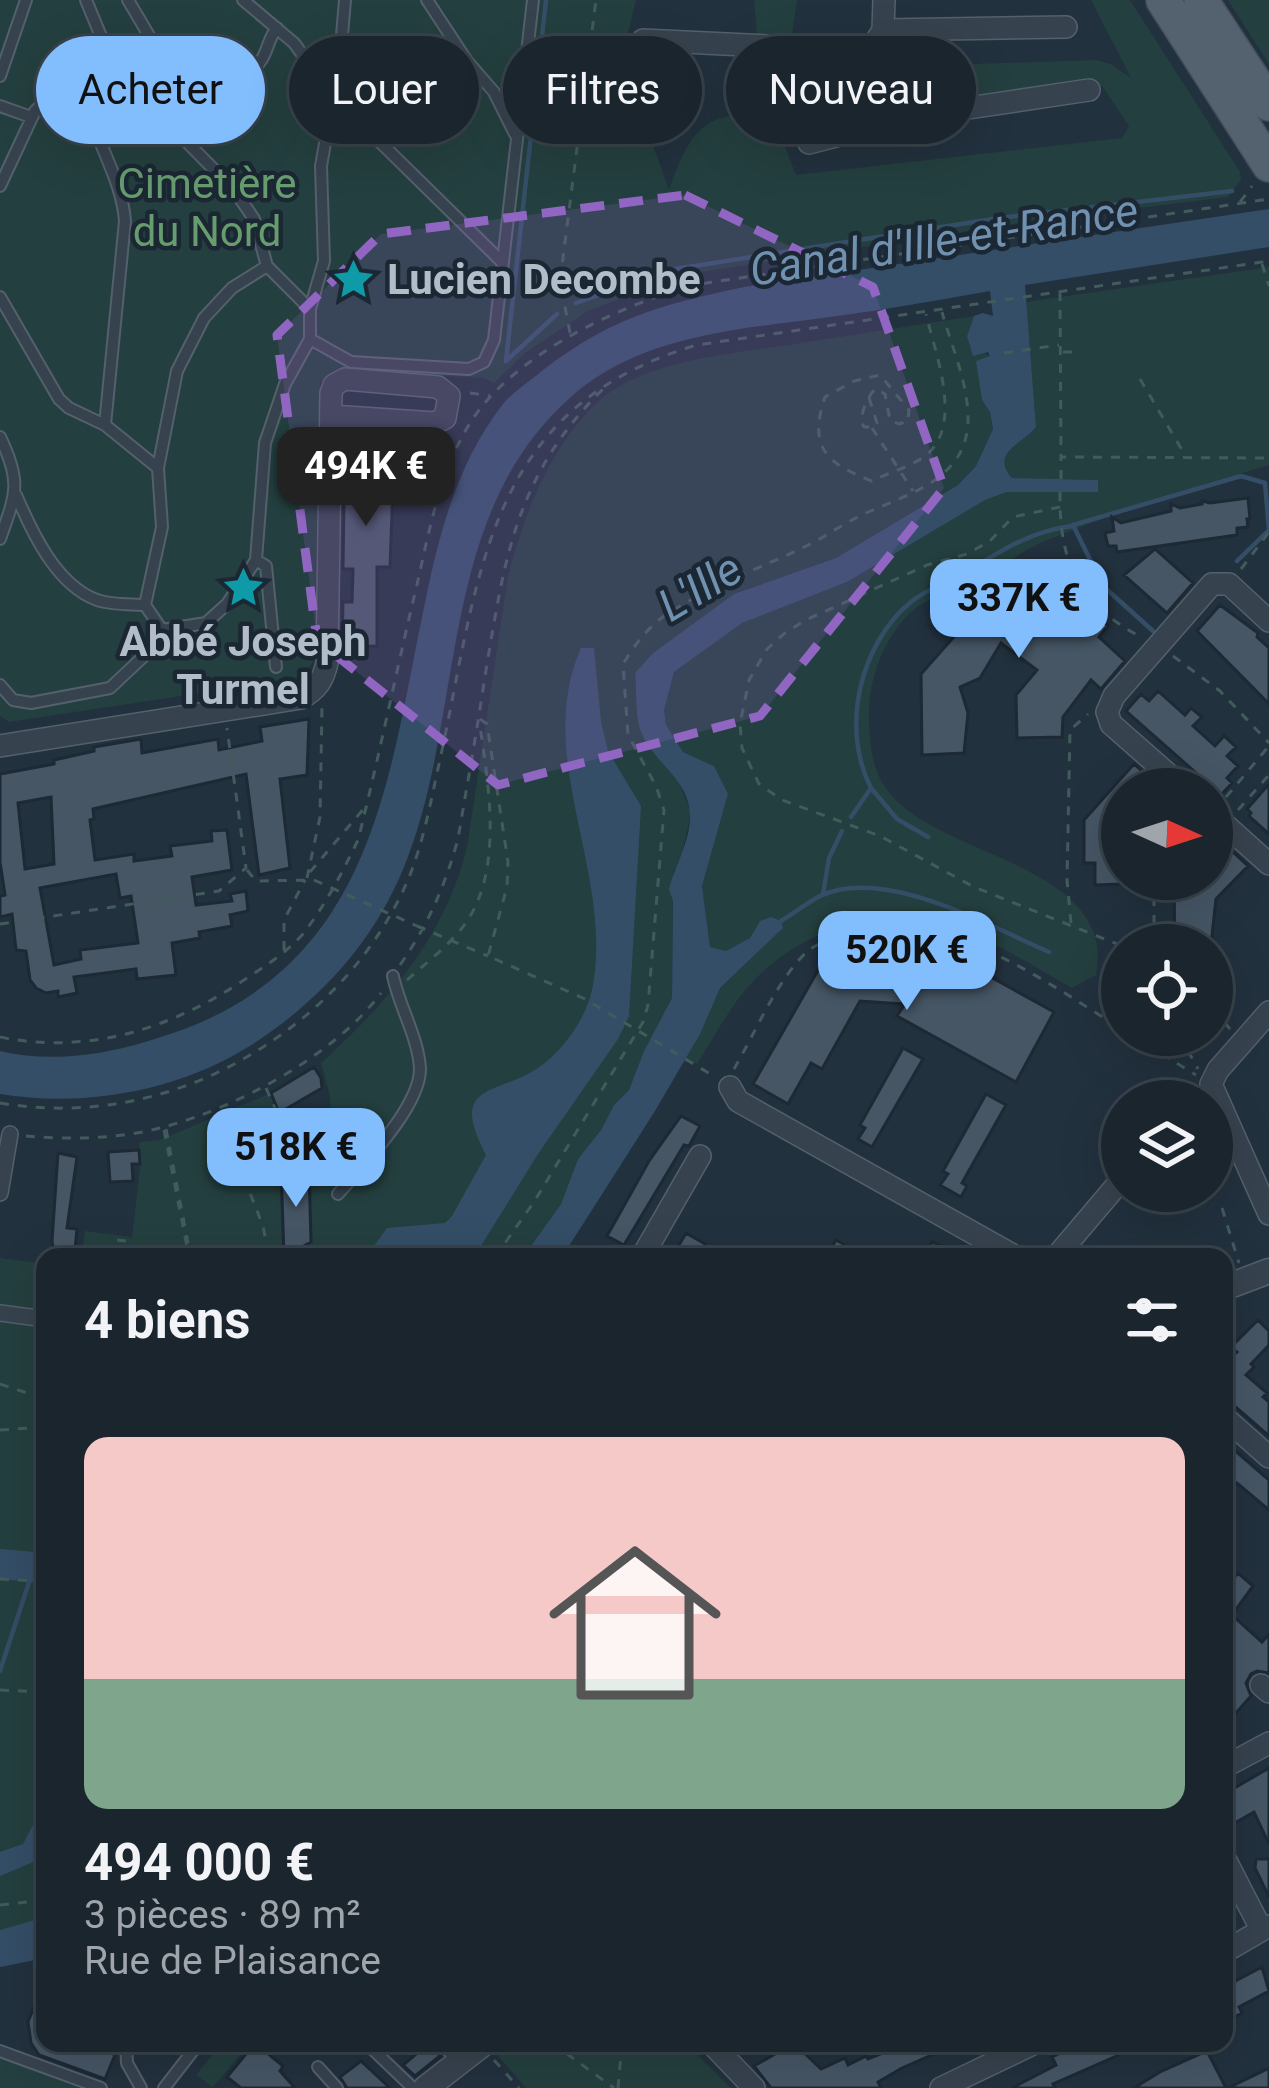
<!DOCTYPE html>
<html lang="fr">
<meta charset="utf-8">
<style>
:root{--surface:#1a252e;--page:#27313a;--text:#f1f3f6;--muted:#9fa5aa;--line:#38424a;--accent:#82bdfe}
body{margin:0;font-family:Roboto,sans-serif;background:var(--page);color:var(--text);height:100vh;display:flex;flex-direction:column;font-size:45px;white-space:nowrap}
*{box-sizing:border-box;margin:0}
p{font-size:39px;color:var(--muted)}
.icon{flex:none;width:66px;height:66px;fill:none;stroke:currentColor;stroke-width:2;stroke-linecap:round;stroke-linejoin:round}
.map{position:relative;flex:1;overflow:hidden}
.details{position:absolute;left:36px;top:1248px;width:1197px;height:804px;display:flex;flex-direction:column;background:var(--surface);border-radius:24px;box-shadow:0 12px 48px #0002,0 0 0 3px var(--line)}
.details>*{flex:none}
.top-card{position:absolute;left:36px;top:36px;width:1197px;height:108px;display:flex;gap:24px}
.needle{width:78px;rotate:93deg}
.tools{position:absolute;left:1101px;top:768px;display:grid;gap:24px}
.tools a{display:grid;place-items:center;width:132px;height:132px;border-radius:50%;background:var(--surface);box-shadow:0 12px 48px #0002,0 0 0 3px var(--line);font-size:60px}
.price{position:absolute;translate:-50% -102px;padding:0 27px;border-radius:24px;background:var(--accent);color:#111;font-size:39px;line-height:78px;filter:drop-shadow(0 3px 6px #0008)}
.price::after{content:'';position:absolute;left:50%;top:72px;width:36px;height:27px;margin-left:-18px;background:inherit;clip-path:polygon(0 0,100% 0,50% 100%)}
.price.on{background:#222;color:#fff}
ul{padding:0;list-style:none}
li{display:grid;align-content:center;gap:24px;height:636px;padding:0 48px}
li span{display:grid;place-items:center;height:372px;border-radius:24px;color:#555}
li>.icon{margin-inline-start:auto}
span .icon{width:216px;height:216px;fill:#fffc;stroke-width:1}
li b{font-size:51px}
h2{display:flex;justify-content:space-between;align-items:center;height:144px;padding:0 48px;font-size:51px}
.tag{padding:0 42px;border-radius:54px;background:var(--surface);box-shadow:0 12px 48px #0002,0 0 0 3px var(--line);font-size:42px;line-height:108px}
.tag.on{background:var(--accent);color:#111}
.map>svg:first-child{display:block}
.green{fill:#243f3f}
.water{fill:#344e67}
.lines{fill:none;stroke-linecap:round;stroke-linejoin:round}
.stream{stroke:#344e67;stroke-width:4.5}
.river{stroke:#344e67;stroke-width:30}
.building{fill:#465665;stroke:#1d2935;stroke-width:3;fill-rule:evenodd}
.service-casing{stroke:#54606c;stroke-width:14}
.pedestrian-casing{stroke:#54606c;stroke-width:18}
.minor-casing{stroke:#54606c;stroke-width:24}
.tertiary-casing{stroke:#54606c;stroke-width:27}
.primary-casing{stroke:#424e5a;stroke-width:36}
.path{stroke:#425b5c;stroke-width:3;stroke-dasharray:9 9;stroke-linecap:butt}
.service{stroke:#36424e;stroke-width:10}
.pedestrian{stroke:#36424e;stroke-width:15}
.minor{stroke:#36424e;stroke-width:21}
.tertiary{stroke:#36424e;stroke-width:24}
.primary{stroke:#54616f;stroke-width:33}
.path-bridge{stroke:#425b5c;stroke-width:3;stroke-dasharray:9 9;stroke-linecap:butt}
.marked{fill:#9166c3;fill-opacity:0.2;stroke:#9166c3;stroke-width:9;stroke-dasharray:24 15;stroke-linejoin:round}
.labels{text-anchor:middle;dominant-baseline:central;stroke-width:9;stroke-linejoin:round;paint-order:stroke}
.park-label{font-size:42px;fill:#679c6f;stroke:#1b2733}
.poi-label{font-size:42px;font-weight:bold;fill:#b2bdca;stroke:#1b2733;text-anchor:start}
.water-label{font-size:45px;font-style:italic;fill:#7091af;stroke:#1b2733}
</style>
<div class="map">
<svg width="1269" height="2088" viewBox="0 0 1269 2088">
<rect width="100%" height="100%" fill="#22313e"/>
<!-- green -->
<path class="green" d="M0,0H636L622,57L669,190C689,133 703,109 766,116L772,91L853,98L861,119L782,139L796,175L1122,138L1129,126L1103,87L1079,80L937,102L901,92L898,79L907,68L918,66L1095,60L1111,64L1131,78L1091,0H1130L1240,172L1241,180L1228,197L1033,221L681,275L588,311L525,353L494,383L484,378L337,369L320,383L314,661L300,678L9,722L0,716Z
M754,0H797L792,34L757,35Z
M1228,0H1269V64Z
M1269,267V465C1193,488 1118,511 1045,541C1017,552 994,575 967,589C952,597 929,597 916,608C884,634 867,681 869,722C871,760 874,783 906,809C966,858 1116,874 1096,975L1072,988C1038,969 1003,946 966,932C889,902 802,925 748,987C728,1010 713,1039 697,1064L686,1058L720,988L783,928L781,921L770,918L760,921L750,938L726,952L710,947L702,886L728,794L714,766L683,752L666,725L664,710L674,672L742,623L847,582L984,500L1007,492H1098L1097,480L1012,478C991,451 1022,446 1036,427L1026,302Z
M974,316L967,336L990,357L977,361L982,400L990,412L993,429L976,466L958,485L836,558L734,594L653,653L635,673L649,745L678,781L691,811L683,850L673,873L672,998L644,1051L629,1090L614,1105L601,1130L578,1159L561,1204L523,1257H81L85,1231L132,1237L140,1168L139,1142L160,1140L271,1093L280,1117L276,1121L281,1178L332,1182L330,1096L321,1063C388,1002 445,937 467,847L508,577C524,514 550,446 600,400C648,358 741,353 801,343C859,334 916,325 974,316Z
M0,1258L45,1264L41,1323L45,1325V1917L0,1930Z
M222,2043H250L213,2087L196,2075Z
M497,2043H685L731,2088H526L498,2056Z
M0,2057L79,2088H0Z"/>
<!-- water -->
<path class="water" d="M1269,209V247L1025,285L1036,427C1022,445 990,452 1012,478L1098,480V492H1007L985,500L847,582L742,623L674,672L664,710L666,725L683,752L714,766L728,794L702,886L710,947L726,951L750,938L760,921L771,917L781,921L783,928L720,988L700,1034L655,1111L562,1257H523L561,1204L578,1159L601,1130L614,1105L629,1090L644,1051L672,998L673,901L669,889C675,865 690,842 690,817C691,779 651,762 640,729C635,712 637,690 635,673L653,653L734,594L836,558L958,485L976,466L993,429L990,412L982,400L976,361L990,356L988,352L973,356L967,336L974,316L983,313L993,316L990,291C939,300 889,309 837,316C747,329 643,333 572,396C435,516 467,712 404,867C373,943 320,1000 253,1044C180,1091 85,1108 0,1094V1051C63,1066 128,1050 187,1028C377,954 389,771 426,598C440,530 459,460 503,404C512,393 526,384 537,375C607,319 659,305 744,287Z
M581,648H594L601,722L608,751L641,806L629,1016L618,1039L538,1154L474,1257H366L387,1228L445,1223L452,1216L486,1155C448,1083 495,1096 538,1068C564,1050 588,1016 593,985C613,871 533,757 581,648Z
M45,1821V1857L0,1876V1852L23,1844L34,1823Z
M45,1917V1958L0,1967V1930Z"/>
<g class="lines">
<!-- stream -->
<path class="stream" d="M576,303L669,270L999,218L1232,191
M506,361L546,0
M506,361L557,314
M1153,631L1103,586L1073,525L1241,476L1265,483L1269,530L1237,561
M871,788L897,819L928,837
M851,817L871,788C840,728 860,643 912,601C930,587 951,582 970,570C1004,549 1032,531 1072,526
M823,894L829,858L842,831
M781,921C794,913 807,903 820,896C886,866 989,926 1049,952
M0,1671L34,1567"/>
<!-- river -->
<path class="river" d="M0,1564L45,1568"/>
</g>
<!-- building -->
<path class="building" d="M345,432L395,435L390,567H377V646L342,647L343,602H352L353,569H343Z
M1248,498L1250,519H1247L1248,527L1237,528V535L1117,552L1116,546H1108L1105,533L1114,531L1112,517L1121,523L1171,511V504L1180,508L1202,504V501L1210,503Z
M1155,549L1193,583L1167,613L1124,575Z
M1036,562L1108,626L1099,637L1125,661L1101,689L1091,680L1063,717L1062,737L1017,738L1016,695L1037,670L1001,643L980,678L960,687L968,713L964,753L922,755L921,674L974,614Z
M1220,605L1258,633L1257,637L1269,648V704L1197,631Z
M1158,691L1185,715L1191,708L1202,717L1193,726L1215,746L1224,736L1236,747L1227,756L1238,766L1227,778L1232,783L1221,795L1126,711L1141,694L1149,701Z
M309,719L307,775L280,779L290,868L259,875L246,774L93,809L94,819L90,820L95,860L134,854V861L172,856L170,846L212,841L211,831L227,830L232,870L192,877L196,905L232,901L230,894L246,891L248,911L230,915L232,926L199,932L200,938L172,943L176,975L137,979L136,969L74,977L77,993L58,997V991L46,993L36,988L30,980L26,951L16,950L12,914L0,917V896L5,895L0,862V774L54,764V760L94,751V747L141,739L142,753L218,739L219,750L262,741L260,727ZM51,797L54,864L25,869L18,803ZM116,874L120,898L131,896L138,943L80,950L81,959L54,965L40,888Z
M1134,764L1162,789H1122V884L1095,885V863H1084V820Z
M1269,784V834L1249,816L1251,813L1247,809Z
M1219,839L1248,866L1216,899L1211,945H1175L1174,884L1179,879H1212V847Z
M858,949L951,955L1054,1012L1016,1082L897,1016L905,1004L860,1001L822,1069L811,1063L788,1104L753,1084L821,965L825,967Z
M903,1048L923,1059L872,1147L858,1139L865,1128L860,1125Z
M314,1067L321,1078L322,1088L279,1113L271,1093Z
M986,1094L1006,1105L962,1183L967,1186L961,1197L940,1185L948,1174L943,1171Z
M681,1116L700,1126L689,1146L684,1145L624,1245L607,1236L649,1161Z
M139,1150L140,1164H132L133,1181L110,1182L108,1152Z
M58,1153L77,1157L67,1228L77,1229L75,1250L53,1247L52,1241Z
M281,1168L309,1171L311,1242L284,1257Z
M686,1233L705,1244L698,1257H672Z
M836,1240L866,1257H826Z
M932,1242L968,1256V1257H924Z
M1258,1320L1269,1331V1345L1251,1364L1254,1367L1246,1375L1267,1393L1263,1397L1269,1402V1436L1224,1397V1364L1237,1352L1231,1347Z
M1224,1441L1269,1480V1510L1237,1483L1232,1488L1224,1480Z
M1238,1573L1253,1586L1232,1615L1262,1642L1269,1634V1673L1257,1671L1251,1674L1246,1683L1251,1696L1236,1713L1232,1710L1224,1718V1590Z
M1269,1768V1844L1254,1812L1233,1824L1230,1820L1224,1824V1794Z
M1256,1859H1269V1897L1255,1868Z
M1262,1967L1269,1991L1239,2007L1242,2013L1224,2022V1987Z
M44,1981L45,2043H112L109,2052L115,2055L105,2079L39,2055L31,2043L28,2022Z
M255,2043L283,2066L280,2071L295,2088H241L227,2077Z
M429,2043L440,2056L415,2076L403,2065Z
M794,2043L821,2069L845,2058L848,2065L866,2056L868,2059L908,2043H959L902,2068L878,2082L881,2088H771L754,2066Z
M1082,2043H1146L1053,2084L1055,2088H1012L1056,2065L1052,2057Z
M1207,2051L1226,2088H1134L1160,2072Z
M361,2061L390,2088H347L340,2077Z
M1269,2068V2088H1228Z"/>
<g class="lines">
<defs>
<path id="service" d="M86,0L107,51L83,65C78,119 121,167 125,221L105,425
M128,0L190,105
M243,0L294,43L333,96L501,261
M427,0L467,61L494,92L515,134
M107,51L121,75L235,191L254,219L267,266L310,309
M0,76L26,0
M0,106L31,117
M156,112C192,104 236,95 260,62C268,52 268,38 277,28
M0,186L35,111L83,65
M0,297L59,399L69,408L105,425L158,468
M310,339L351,362L469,369L484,362L494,340L533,0
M0,437C22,482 16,494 0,539
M16,495C32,532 56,585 97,600C111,605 130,604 145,605
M256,560L266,566L276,667
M162,630L145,605L162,527L158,468L177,371L204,318L232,288L267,266
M0,685L13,700L31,703L110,688L143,657L162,630L206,623L227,604L256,560L265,443L285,384L310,339V309L324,261L321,166L340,58L345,0
M338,1194C362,1166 421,1106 420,1068C418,1037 399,1006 393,976
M126,2043L127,2063L141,2088
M366,2043L413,2088
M442,2043L458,2063
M0,2051L101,2088
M318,2067L337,2088
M164,2088L199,2043"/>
<path id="pedestrian" d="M0,1193L10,1134
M0,1313L45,1319"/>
<path id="minor" d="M884,0L883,30L1066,27
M643,40L870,51L883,30
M896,106L928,114L1089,90
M809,143L875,126L896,106L876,77L870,51
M0,746L301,698C317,690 323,680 327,663L331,393L334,385L345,379L438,387L449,396L445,418L435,423L331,416
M1185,789L1111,724L1107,712L1114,696L1212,584H1229L1269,621
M1212,813L1269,864
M1269,1012L1218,1070L1211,1084L1269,1214
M730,1087L738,1101L1016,1257
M642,1257L700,1156
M1056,1257L1122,1179
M1224,1417L1269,1457
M1261,1685L1269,1692
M1224,1767L1269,1743
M1224,1857L1261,1929
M1224,1952L1269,1926
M711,2043L754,2088
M941,2088L1035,2043"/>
<path id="tertiary" d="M1224,1288L1269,1271
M426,2088L484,2043"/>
<path id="primary" d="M1163,0L1269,165
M1201,0L1269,104"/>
</defs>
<!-- service casing -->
<use href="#service" class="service-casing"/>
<!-- pedestrian casing -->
<use href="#pedestrian" class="pedestrian-casing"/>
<!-- minor casing -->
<use href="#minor" class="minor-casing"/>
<!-- tertiary casing -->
<use href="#tertiary" class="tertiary-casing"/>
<!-- primary casing -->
<use href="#primary" class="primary-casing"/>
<!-- path -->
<path class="path" d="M1240,202L1252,186
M1262,264L1269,286
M1060,292L1061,457
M570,333L560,281L596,0
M1063,352H1080
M1004,353L1059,345
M1140,379L1185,455
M470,393L490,396
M869,398L877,423L874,427H864C858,416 867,398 875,389L885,394L890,420L899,424L908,421L909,410L880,375L854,381L825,397C808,448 826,463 872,481C888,473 909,467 924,457C965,427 935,353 926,314
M872,428L913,491
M1061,479V457L1269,458
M1060,492C1059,559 1076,602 1139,636
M1060,507L1013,517L990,541L967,554L927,565L806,620L785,633L767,649L749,680L740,724L742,748L759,784L782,800L880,836L974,887L1122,946
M1241,569L1269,532
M1173,656L1220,691L1269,743
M480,719L487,724L508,862L507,887L488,956L585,999L712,1075
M1226,797L1269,746
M1238,810L1269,775
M247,870L256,881L314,880
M310,872L366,806
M307,878L320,817L322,707
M1154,879V945
M1071,923L1067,880L1070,730L1088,714
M0,924L219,891L246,868L227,728
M417,926L488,956
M284,950V920L305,880
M400,965C428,925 445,886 458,839C467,785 477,731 485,676C505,557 515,475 605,387
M407,980C426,963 447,947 462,928C504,875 489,788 480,726
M1212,1009L1231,1030
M1131,1035L1196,1075
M1179,1035L1198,1069
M0,1037C87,1055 171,1029 244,980C265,966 285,954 302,935C325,906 342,873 358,840C379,757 396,672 416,589C429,532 439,473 470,423C514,354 617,307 693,285L1269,199
M734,1069C754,1035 779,976 808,951C820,941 836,938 850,934C948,907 1043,981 1122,1029
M266,1088L277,1113L272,1120L274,1165L246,1183L263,1226L269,1257
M0,1103C81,1117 166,1102 238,1062C308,1023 365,968 401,895C420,857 428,815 437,773C480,584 479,409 697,345L1269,261
M166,1129L188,1243
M164,1130L189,1257
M26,1136C70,1140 120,1139 164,1127C238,1107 335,1055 381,993
M1222,1208L1239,1263
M117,1240L126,1241L123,1257
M495,1257L534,1202L643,1022L648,1005L664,810L656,786L628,735L623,664C636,643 650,624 672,611C713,585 761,568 804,547C820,540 835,529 852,520C890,499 954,488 966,437C975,398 952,349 942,312
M0,1384L45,1399
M0,1430L45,1427
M0,1579L35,1581L45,1585
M0,1690L45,1692
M0,1905L45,1900
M552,2043L614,2088
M494,2060L519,2088
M618,2088L622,2043"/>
<!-- service -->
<use href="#service" class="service"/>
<!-- pedestrian -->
<use href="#pedestrian" class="pedestrian"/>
<!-- minor -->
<use href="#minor" class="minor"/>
<!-- tertiary -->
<use href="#tertiary" class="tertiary"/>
<!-- primary -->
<use href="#primary" class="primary"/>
<!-- path-bridge -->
<path class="path-bridge" d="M314,880L417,926"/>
</g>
<!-- marked area -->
<path class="marked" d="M685,195L873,287L944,488L760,716L498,785L317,640L277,335L381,234Z"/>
<!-- icons -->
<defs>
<symbol id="sight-bare" viewBox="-9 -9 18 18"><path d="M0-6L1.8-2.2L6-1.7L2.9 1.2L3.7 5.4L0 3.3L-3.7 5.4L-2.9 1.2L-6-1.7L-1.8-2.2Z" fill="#0f9aa8" stroke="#1b2733" stroke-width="2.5" paint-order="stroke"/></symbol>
</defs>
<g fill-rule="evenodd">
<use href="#sight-bare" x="324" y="250" width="59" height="59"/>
<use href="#sight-bare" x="214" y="558" width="59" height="59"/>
</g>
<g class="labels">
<!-- park labels -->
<g class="park-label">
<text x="207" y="183">Cimetière<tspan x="207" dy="48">du Nord</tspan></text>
</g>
<!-- poi labels -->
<g class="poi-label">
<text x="387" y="279">Lucien Decombe</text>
<text x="243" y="641" text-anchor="middle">Abbé Joseph<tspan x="243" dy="48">Turmel</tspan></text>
</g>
<!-- water labels -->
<g class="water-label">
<text transform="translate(944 240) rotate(-9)">Canal d'Ille-et-Rance</text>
<text transform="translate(700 587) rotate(-31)">L'Ille</text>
</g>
</g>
</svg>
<div class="tools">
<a><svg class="needle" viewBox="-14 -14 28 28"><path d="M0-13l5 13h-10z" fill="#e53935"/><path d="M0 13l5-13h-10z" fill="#9fa5aa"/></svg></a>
<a><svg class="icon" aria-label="locate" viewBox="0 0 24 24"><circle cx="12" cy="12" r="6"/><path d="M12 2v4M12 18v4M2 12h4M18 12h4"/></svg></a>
<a><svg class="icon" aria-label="layers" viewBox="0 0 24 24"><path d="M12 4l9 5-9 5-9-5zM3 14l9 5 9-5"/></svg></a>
</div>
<b class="price on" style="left:366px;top:529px">494K €</b>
<b class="price" style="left:1019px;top:661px">337K €</b>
<b class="price" style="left:907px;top:1013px">520K €</b>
<b class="price" style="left:296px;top:1210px">518K €</b>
<div class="top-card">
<a class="tag on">Acheter</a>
<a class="tag">Louer</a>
<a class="tag">Filtres</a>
<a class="tag">Nouveau</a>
</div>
<section class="details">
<h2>4 biens<svg class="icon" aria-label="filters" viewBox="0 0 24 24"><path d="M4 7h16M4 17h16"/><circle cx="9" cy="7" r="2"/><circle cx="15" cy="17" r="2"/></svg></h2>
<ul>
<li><span style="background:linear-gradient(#f6c9c9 65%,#7fa58c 0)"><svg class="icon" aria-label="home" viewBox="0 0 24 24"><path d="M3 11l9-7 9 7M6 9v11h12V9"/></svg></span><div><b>494 000 €</b><p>3 pièces · 89 m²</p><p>Rue de Plaisance</p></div></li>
</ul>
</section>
</div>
